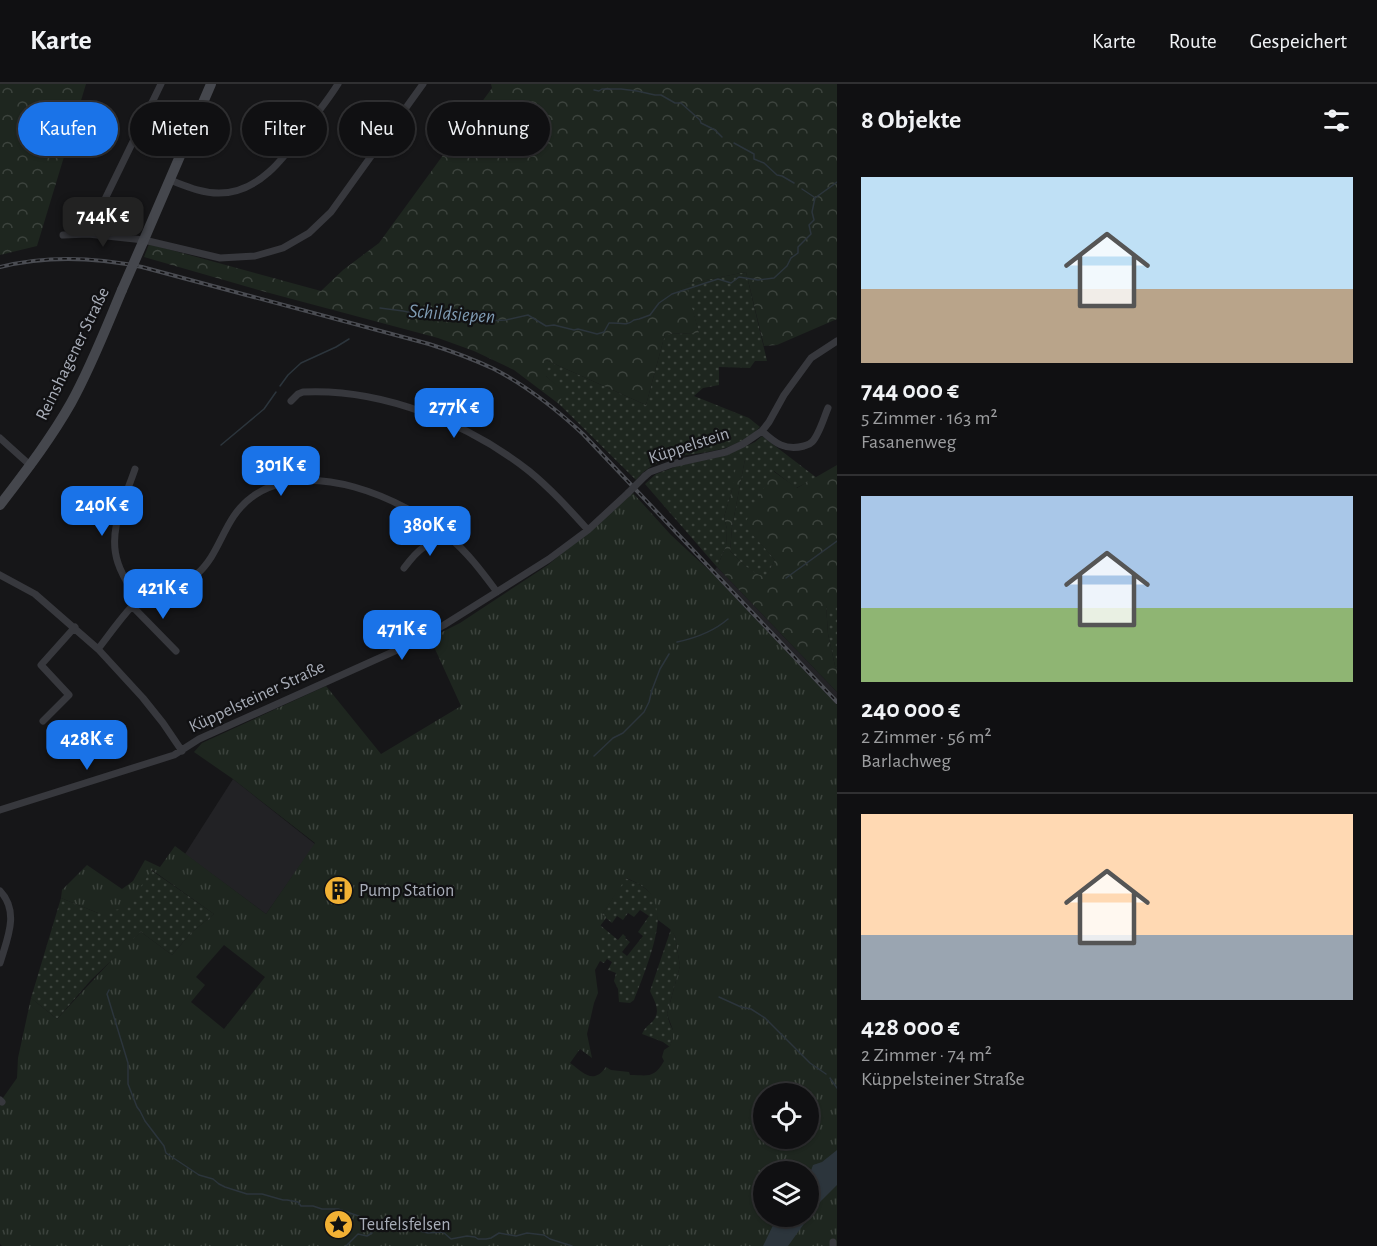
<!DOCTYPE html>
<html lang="de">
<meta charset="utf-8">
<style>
:root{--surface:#101012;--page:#19191b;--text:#f1f3f6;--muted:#9c9d9f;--line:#303032;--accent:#1a73e8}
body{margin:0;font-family:"Alegreya Sans",sans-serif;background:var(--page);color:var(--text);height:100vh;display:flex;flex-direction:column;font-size:22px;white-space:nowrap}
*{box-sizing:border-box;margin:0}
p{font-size:20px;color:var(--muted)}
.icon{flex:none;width:33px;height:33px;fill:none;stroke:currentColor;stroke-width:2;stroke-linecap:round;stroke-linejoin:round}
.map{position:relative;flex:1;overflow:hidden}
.details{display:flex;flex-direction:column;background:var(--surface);width:540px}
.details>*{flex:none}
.banner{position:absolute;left:18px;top:18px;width:570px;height:54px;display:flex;gap:12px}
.controls{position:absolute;left:753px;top:999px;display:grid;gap:12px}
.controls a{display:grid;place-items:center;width:66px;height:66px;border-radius:50%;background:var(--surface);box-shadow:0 2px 4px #0004,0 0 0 2px var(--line);font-size:30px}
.price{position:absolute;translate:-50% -51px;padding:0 14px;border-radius:12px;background:var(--accent);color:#fff;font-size:20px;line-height:39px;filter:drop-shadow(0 2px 3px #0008)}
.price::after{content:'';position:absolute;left:50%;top:36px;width:18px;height:14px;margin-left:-9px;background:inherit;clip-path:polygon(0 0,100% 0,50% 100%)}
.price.active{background:#222;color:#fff}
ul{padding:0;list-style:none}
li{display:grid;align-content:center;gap:12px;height:318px;padding:0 24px}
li+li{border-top:2px solid var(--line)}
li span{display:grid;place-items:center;height:186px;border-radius:0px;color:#555}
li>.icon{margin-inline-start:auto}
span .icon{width:108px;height:108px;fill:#fffc;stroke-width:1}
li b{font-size:26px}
h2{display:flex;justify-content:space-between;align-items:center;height:72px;padding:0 24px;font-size:26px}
.chip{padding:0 21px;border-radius:27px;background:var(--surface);box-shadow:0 2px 4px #0004,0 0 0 2px var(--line);font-size:21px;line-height:54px}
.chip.active{background:var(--accent);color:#fff}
header{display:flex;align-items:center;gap:36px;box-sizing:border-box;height:84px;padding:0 30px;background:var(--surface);border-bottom:2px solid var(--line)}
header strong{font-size:28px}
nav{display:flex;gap:33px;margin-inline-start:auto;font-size:21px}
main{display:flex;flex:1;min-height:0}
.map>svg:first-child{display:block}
.built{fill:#222225}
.grass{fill:url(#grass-dots)}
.forest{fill:url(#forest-crowns)}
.park{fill:url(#park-tufts);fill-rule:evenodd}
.water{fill:#2c353c}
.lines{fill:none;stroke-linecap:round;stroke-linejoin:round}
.stream{stroke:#2c353c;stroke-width:1.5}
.street{stroke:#37383d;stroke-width:7}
.secondary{stroke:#45474d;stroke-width:10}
.rail-casing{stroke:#4a4c52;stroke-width:4}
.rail{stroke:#111113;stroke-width:1.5;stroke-dasharray:4.5;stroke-linecap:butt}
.street-bridge{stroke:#37383d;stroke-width:7}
.secondary-bridge{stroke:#45474d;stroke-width:10}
.labels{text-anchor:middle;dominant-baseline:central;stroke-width:4.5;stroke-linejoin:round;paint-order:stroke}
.street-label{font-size:18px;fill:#a8adb8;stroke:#111113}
.poi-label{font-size:18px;fill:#a8adb8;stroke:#111113;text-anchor:start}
.water-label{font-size:20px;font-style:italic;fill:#7f9bb3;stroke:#111113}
</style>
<header>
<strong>Karte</strong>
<nav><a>Karte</a><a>Route</a><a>Gespeichert</a></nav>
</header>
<main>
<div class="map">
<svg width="837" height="1162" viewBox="0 0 837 1162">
<defs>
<pattern id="grass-dots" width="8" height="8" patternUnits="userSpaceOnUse" patternTransform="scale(1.5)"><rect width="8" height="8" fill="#1e261f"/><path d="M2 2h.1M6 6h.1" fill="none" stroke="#3c433d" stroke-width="1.8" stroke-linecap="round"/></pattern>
<pattern id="forest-crowns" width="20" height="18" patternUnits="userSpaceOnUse" patternTransform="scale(1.5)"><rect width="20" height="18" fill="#1e261f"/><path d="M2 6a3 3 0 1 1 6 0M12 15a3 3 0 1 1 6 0" fill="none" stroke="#3c433d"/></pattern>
<pattern id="park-tufts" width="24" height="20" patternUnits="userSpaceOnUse" patternTransform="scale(1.5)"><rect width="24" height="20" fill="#1e261f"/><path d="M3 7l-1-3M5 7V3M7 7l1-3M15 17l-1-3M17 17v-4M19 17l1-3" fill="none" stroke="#3c433d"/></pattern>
</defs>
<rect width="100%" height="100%" fill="#161618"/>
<!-- built -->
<path class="built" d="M717,483L837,608V621L712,489Z
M233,695L315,760L266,830L185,770Z"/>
<!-- grass -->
<path class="grass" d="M746,188L767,277H755L750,284L719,283V301L703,304L694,312L749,334L760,343C752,351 740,359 728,363C697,374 660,366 636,396L559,320L563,308L546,292V276L646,321L665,250L699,249L685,200Z
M762,352L817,394L796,404L774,387L745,441L775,476L766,493C754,493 738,475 730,467L732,443L745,375L732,406L724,433L727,445L726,462L717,483L645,400L656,390L678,382L727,371L755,358Z
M826,521H837V585L835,582L828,550Z
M151,786L214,830L191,849L172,871L141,848L91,896L57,935L31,914L61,814L98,829Z
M625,794C636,798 650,805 655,816C666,840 643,892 634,916L630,919L619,918L618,905L614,897L616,889L608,886L612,878L607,875L604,879L600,877V841L618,856L623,850L626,853L625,854L630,858L622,868L627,872L643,852L638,848L649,832L640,826L634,833L628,829L623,836L617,832L612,839L606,834L607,833L602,831Z
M671,845L675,852L680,882L667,930L670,940L673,946V953L670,963L663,958L642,950C645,943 648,942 653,937C661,927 655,918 650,907Z"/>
<!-- forest -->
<path class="forest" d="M0,0H86L37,162L0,171Z
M491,0H837V235L777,261L764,262L746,188L686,200L699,249L665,250L646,321L546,276V292L564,308L559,320L514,286L474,267L438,254L262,207L144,173L149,160L321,207L343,186L379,159L492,4Z
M745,375L732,443L730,467C738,475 755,493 766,492L775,476L744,441L773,387L797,404L837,381V521H826L828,550L835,582L837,585V608L717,483L726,462L727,445L724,433L732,406L737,376Z"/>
<!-- park -->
<path class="park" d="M633,409L671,451L712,489L837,621V1162H2L0,1160V1018L17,994L18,974L31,914L57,935L122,865L141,848L172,871L191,849L214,830L152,786L126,824L98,829L61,814L62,806L87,781L122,805L133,797L145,776L160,783L175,762L266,830L315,759L233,695L194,668L202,659L326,602L381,670L461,622L430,554L460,539L548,481ZM626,794C649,804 656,810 658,836L670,845L675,852L680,882L667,930L673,946V953L670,962L664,966L662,973L664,977C654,995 648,991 630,991L629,988L611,986L606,983C593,1001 584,989 570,979L580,965L592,974L587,950L594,919L598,909L595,886L600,877V842L607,833L602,831ZM224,861L265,893L224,945L191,918L205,901L196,893ZM764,1010H808V1054H764ZM764,1088H808V1132H764Z"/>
<!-- water -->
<path class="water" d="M837,1066V1101L819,1119L788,1162H763L777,1133L808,1132L809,1092L813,1081L822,1078Z"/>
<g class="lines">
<!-- stream -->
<path class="stream" d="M594,6L599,7L602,5H621L637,7L655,11H661L675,19H681L700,36L701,39L715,46L722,53
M734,59L754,70V75L764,79L777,91L782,92L794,99
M802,105L814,113
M380,224L403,227L427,232L439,229L462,231L486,237L506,236L528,231L546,242L554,241L574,246L578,245L597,250L604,248L609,239C619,238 626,243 634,236L639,235L650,231L659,219L672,210L718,195L731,199L739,193L758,196L774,194L787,182L791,174L798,169V163L811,150L809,141L814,136L812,128L815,114L837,98
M280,302L288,291L301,279L336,263L349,255
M221,361L264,325L276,308
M786,494L837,457
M677,558C696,554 713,548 728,535
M594,672L613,654L623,649L644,628L649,618L652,606L660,585L669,570
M109,906L107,910L128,979V1000L137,1023L140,1027L145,1037L164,1062L166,1069L199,1091L213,1095L219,1100L225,1103L247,1110H262L283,1116H287L298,1118L301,1122H313L322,1125H338L388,1142L416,1146L428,1149L443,1148L451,1155L467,1152L475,1153L478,1155H486L491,1154L499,1149L516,1152L527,1149L544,1151L550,1155L572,1162
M719,913L741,923L751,925L765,934L810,979L826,990
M830,994L837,1004
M374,1147L377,1145L379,1141
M346,1162L358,1150L367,1152L372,1149"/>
<!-- street -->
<path class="street" d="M170,96C186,102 201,109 219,109C259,109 284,74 305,45C316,31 328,16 338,0
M88,150L161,0
M63,151L88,150L144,156L220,174L255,172L283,164L309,149L331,128L423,0
M291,317L298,310L303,308C382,304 468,339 529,387C551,405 569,425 588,446
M762,347C775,359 785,367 804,362C807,361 809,361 812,358C819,351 824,333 828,324
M0,354L31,382
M135,385C125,415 107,447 118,479C122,492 131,505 138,517
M645,392L650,388L672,380L726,368L743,360L762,347L769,338L784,311L811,274L837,257
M404,484C420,463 424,461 449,453
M0,491L35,510L98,565L143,614L163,639L182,667
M132,522L176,567
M98,565C107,554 129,522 139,516C158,505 178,506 197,490C222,468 223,434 252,413C307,372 404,414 449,453C468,469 482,488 497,508
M43,637L69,611L41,581L75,543
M0,726L174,671L199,655L406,562L444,541L549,475L588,446L628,409
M0,807C20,828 7,855 0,879
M0,1016L2,1018
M833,1158V1162"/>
<!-- secondary -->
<path class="secondary" d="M143,158L211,0
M0,421C25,388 50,356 71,319C91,283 106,244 122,206"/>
<defs>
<path id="rail" d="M0,183C48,171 94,173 142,183L429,260C451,267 473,275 494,285C527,302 556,325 583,350L837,618"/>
</defs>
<!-- rail casing -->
<use href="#rail" class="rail-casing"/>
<!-- rail -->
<use href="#rail" class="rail"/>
<!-- street-bridge -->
<path class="street-bridge" d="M628,409L645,392"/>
<!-- secondary-bridge -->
<path class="secondary-bridge" d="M122,206L143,158"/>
</g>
<!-- icons -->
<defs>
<symbol id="building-disc" viewBox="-11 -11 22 22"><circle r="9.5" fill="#f2b134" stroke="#111113"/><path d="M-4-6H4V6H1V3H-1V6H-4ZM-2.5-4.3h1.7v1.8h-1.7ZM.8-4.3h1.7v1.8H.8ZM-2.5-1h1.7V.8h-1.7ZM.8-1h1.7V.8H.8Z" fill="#111"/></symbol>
<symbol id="sight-disc" viewBox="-11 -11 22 22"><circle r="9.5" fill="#f2b134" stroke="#111113"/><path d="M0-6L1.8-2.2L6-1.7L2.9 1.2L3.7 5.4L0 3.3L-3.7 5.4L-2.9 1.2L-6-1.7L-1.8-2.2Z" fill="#111"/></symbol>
</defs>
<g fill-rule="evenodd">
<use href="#building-disc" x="322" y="790" width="33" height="33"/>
<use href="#sight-disc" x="322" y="1124" width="33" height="33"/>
</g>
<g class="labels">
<!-- street labels -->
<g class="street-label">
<text transform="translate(73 270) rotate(-64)">Reinshagener Straße</text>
<text transform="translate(689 362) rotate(-18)">Küppelstein</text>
<text transform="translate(257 613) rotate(-25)">Küppelsteiner Straße</text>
</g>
<!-- poi labels -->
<g class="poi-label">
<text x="359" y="807">Pump Station</text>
<text x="359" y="1141">Teufelsfelsen</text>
</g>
<!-- water labels -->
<g class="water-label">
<text transform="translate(452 230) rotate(4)">Schildsiepen</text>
</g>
</g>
</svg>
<div class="controls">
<a><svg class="icon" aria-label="locate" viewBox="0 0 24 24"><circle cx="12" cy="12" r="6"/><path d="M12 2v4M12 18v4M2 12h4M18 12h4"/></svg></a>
<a><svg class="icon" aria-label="layers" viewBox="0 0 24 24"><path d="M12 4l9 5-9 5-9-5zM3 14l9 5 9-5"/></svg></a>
</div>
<b class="price active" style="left:103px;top:164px">744K €</b>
<b class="price" style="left:454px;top:355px">277K €</b>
<b class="price" style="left:281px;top:413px">301K €</b>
<b class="price" style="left:102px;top:453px">240K €</b>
<b class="price" style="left:430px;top:473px">380K €</b>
<b class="price" style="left:163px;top:536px">421K €</b>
<b class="price" style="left:402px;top:577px">471K €</b>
<b class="price" style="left:87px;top:687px">428K €</b>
<div class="banner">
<a class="chip active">Kaufen</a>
<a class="chip">Mieten</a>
<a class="chip">Filter</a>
<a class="chip">Neu</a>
<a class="chip">Wohnung</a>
</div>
</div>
<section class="details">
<h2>8 Objekte<svg class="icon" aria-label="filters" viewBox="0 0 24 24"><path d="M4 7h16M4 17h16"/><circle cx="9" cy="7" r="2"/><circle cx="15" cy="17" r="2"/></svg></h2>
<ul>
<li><span style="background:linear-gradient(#bfe0f5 60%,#b9a48a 0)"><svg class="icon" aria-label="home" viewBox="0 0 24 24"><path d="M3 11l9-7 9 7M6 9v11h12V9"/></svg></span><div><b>744 000 €</b><p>5 Zimmer · 163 m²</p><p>Fasanenweg</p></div></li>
<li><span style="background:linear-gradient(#a9c7e8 60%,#8fb573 0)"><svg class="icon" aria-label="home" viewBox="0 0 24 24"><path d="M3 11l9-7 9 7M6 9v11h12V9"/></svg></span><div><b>240 000 €</b><p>2 Zimmer · 56 m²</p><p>Barlachweg</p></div></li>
<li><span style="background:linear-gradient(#ffd9b3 65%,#9aa5b1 0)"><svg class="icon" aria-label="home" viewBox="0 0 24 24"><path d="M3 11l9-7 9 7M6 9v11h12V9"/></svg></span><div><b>428 000 €</b><p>2 Zimmer · 74 m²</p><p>Küppelsteiner Straße</p></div></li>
</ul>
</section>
</main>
